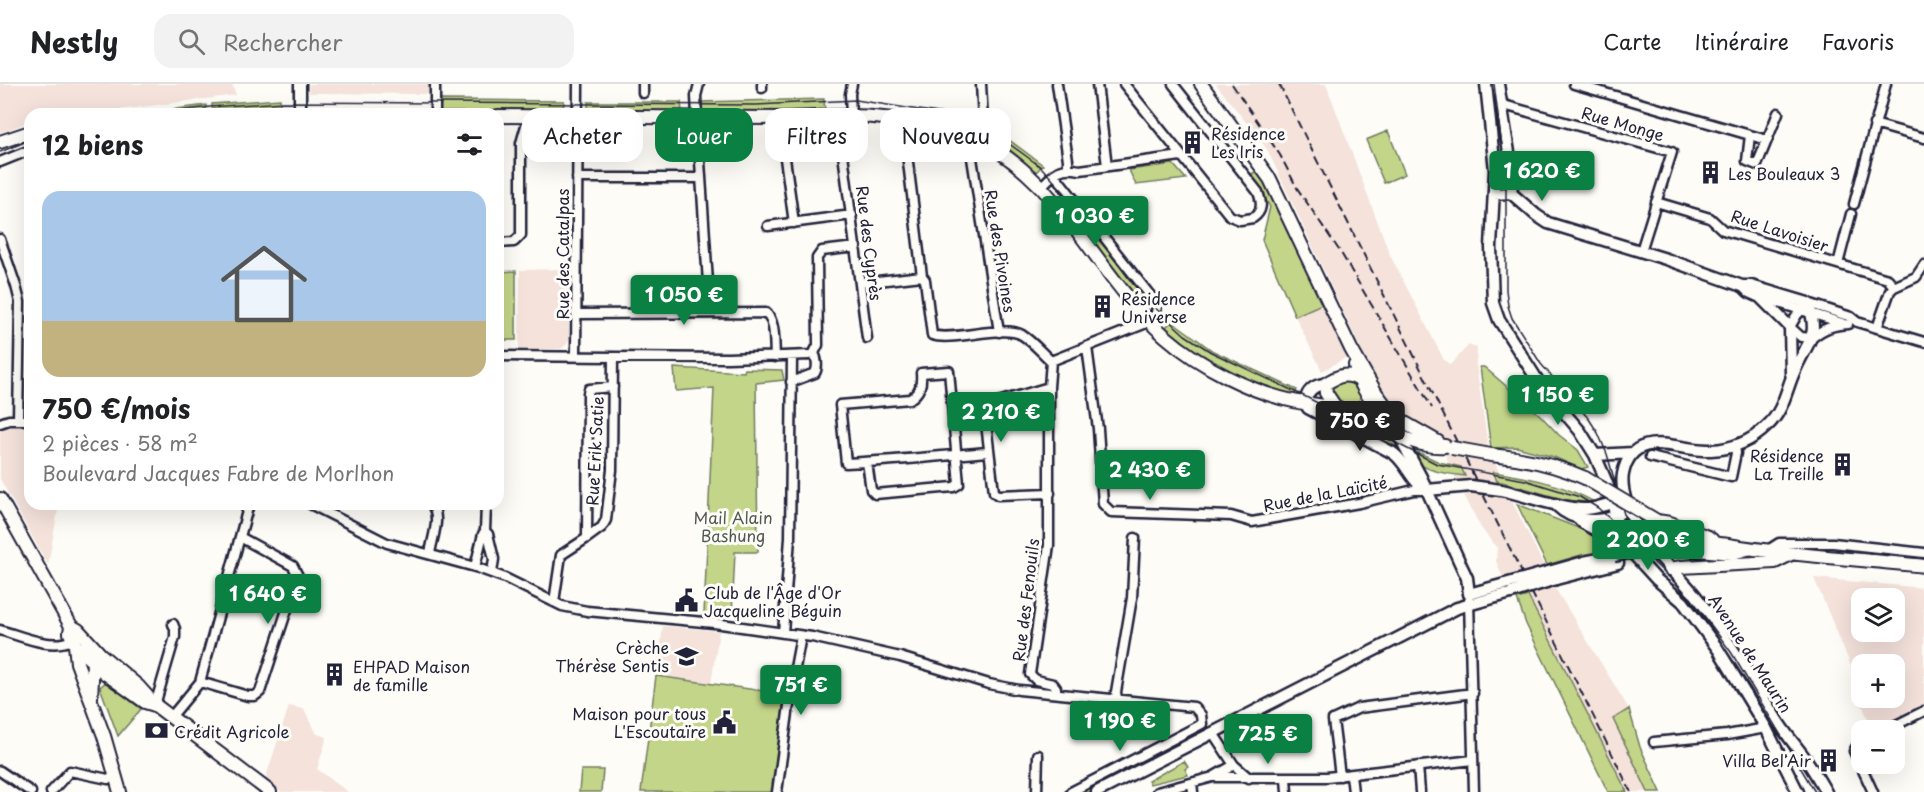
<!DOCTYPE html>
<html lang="fr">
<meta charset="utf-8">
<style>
:root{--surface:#fff;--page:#f2f2f2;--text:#202124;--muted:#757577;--line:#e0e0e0;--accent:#0b8043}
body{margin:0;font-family:"Playpen Sans",sans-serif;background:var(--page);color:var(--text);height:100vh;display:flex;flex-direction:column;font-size:22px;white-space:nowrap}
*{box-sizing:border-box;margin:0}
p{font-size:20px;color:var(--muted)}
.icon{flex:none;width:33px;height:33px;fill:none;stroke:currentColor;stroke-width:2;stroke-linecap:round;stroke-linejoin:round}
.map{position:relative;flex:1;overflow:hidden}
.side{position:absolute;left:24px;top:24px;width:480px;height:402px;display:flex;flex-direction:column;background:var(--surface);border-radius:18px;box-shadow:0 6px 24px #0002}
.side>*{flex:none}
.guide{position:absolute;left:522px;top:24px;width:570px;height:54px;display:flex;gap:12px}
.buttons{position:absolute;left:1851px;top:504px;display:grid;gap:12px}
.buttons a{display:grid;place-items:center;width:54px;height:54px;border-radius:12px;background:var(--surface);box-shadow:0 6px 24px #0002;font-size:30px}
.price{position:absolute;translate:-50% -51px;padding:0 14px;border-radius:6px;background:var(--accent);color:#fff;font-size:20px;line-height:39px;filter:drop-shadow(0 2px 3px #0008)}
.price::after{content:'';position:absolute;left:50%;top:36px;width:18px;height:14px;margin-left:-9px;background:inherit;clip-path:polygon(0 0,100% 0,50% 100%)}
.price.selected{background:#222;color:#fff}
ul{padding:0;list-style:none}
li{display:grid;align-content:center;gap:12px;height:318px;padding:0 18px}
li span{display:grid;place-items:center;height:186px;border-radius:18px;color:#555}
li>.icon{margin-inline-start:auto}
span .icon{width:108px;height:108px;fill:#fffc;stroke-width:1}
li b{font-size:26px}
h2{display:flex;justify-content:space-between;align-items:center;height:72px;padding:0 18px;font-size:26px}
.pill{padding:0 21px;border-radius:18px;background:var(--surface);box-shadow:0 6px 24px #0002;font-size:21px;line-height:54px}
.pill.selected{background:var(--accent);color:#fff}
header{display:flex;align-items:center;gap:36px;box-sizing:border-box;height:84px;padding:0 30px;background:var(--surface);border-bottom:2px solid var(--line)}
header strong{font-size:28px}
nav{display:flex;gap:33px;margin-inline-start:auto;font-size:21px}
.search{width:420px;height:54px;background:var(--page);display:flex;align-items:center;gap:15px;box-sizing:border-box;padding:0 21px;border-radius:18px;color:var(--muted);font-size:22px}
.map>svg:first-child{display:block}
.built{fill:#f4e2db;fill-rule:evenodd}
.green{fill:#c3d589;stroke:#727c62;stroke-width:1.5}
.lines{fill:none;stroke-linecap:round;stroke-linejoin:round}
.minor-casing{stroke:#22223b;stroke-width:13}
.tertiary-casing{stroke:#22223b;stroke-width:15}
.secondary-casing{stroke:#22223b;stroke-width:16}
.primary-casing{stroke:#22223b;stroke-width:16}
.minor{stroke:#fdfcf7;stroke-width:8}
.tertiary{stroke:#fdfcf7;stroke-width:10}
.secondary{stroke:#fdfcf7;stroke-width:12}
.primary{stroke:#fdfcf7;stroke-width:12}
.tram{stroke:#22223b;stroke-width:1.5}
.rail{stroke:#22223b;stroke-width:2;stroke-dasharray:9 4.5;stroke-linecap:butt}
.tertiary-bridge-casing{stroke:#22223b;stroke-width:15;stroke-linecap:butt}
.primary-bridge-casing{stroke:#22223b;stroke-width:16;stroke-linecap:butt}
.tertiary-bridge{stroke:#fdfcf7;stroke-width:10}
.primary-bridge{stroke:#fdfcf7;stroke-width:12}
.labels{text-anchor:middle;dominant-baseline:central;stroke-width:6;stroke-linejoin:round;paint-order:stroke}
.street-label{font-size:16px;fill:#22223b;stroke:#fdfcf7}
.poi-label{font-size:16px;fill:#22223b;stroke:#fdfcf7;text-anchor:start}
.park-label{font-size:16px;fill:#525852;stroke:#fdfcf7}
</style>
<header>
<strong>Nestly</strong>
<div class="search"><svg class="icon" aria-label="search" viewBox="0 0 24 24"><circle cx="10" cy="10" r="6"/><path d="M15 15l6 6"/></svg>Rechercher</div>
<nav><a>Carte</a><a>Itinéraire</a><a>Favoris</a></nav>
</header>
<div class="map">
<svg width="1924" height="708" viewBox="0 0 1924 708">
<rect width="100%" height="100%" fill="#fdfcf7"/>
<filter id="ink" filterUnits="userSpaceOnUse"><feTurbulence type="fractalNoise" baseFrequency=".0167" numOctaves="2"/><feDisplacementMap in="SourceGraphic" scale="12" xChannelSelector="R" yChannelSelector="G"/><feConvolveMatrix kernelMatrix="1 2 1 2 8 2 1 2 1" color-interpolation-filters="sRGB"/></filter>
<g filter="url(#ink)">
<!-- built -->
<path class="built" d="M0,0H232L236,11L102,28L30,30V37L0,49Z
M309,0H429V10L309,9Z
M1216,0H1326L1390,171L1444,276L1450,281L1469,261L1477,264L1476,280L1488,363L1505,403L1555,504L1629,625L1640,663L1661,708H1608L1526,540L1516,512L1503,494L1496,477L1497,464L1481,444L1458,399L1439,357L1394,324L1383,309L1361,266L1267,65Z
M568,185L569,255L567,260L561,265H519L520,186Z
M1324,219L1349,272L1322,287L1295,232Z
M8,343H22L30,346V420H59L48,481L0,395V346Z
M1814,494L1924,504V621L1873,646L1857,610L1861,606ZM1862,514H1894V548H1862ZM1862,580H1894V614H1862Z
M663,542L719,547L711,600L656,592Z
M289,622L304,625L317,650L327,653L317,685L348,708H281L265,696Z"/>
<!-- green -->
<path class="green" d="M280,15V26H246L213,30L212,20Z
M824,15L825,28H701V18Z
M440,16L564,17L563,28H440Z
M588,18H681L682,28H588Z
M206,21L207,30H139Z
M997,47L1043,81L1035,89L1006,64L993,57Z
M1388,47L1405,90L1384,99L1366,56Z
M1173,80L1186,95L1136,101L1129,86Z
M1259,86L1324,219L1295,232L1262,156L1270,123L1251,90Z
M1066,108L1148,212L1140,220L1059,113Z
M516,187V256H498V188Z
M1172,237L1213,267L1297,306L1294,311C1246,303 1203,274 1165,244Z
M1480,283H1484L1540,331L1559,351L1578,366L1588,383L1581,385L1554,373L1517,363L1491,364Z
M674,284L744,288L745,285L782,286L784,296L756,299L758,468H735L732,532L704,530L714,304L676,307Z
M1339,297H1353C1358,306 1365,313 1355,321L1338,318L1331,307L1333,302Z
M1316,324L1352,334L1396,355L1406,372L1335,337Z
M1407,363L1439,378L1461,383L1465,392C1450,390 1426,388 1415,376C1412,372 1410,367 1407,363Z
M1493,388C1528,393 1563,400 1594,418C1560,419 1531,404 1497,397Z
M1517,420L1596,451L1617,465L1581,471L1547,481Z
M1528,512L1627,708H1608L1526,540L1517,515Z
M656,592L785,610L772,708H641Z
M106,598L141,625L118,652L100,603Z
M1629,625L1640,663L1661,708H1648L1613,635Z
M1193,651L1195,656L1092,708H1082Z
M1184,677L1188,683L1185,685L1188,691L1150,700L1148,697Z
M581,686H603L601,708H579Z"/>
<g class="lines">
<defs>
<path id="minor" d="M643,0V9
M699,0L696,12L697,32L710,229
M762,0V4
M981,0L983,36L972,74L999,248
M1057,0L1068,76V83
M1097,0L1107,82
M1124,0L1230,132L1240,136L1253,134C1263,127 1262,119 1258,108L1173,0
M1574,0L1767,56
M1500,20L1672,68L1641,167
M435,30V0
M838,32L867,254
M851,32L850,10L852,0
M781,34L783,60L794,139
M905,37L904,46L922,192L925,196L932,251C953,258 1003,240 1022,251C1033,258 1042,269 1051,277
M1874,40L1924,54
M1750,51L1747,77L1757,81L1778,29
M0,78L30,66
M577,94H701
M1042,102C1055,88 1060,82 1080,86L1181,72
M1656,118L1710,134L1723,146L1881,193L1888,195L1894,203
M1854,120L1886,0
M768,142L852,131
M0,155L16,202L20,218L18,336
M498,159L514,158L521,151V59L527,38
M1838,180L1851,130
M860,199L922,192
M1763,214L1842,239
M576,230L766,229C776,237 774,260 775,273
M1848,240C1834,241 1823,244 1812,254L1801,253L1790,243L1797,231L1808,219L1851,233L1857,238L1924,258
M1877,244L1890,207L1894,203L1916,193L1924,181
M1087,263L1098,345L1103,420L1111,428L1231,432L1252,438L1359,419L1414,406H1427
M498,272L728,274L810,271L814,269L818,261L817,174L822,167L856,163
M576,272L578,0
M1051,277L1049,303V461L1030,590L1036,596L1053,600L1056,604V609
M1051,277L1144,240L1156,230L1157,220L1054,90
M791,298L815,289C818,284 817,274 814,269
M1049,303L984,322L994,408L998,411L1050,409
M0,339L9,336H30
M1650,373L1731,393L1736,369L1735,363
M867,378L871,406L875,410L954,403L959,400L949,287L921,289C922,301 920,308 910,315L840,321L846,379C894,377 941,372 988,368
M310,420L387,459L475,483L505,494L562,522L587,527L714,539L812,553L900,573L989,600L1019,606L1194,623L1201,631L1202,640L1071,708
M485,447L488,450L494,475L492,489
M587,454L602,443L606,436L612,386L613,273
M1768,466L1779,459H1833L1924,469
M430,470C432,454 442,433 431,420
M475,483L483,450L485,447L486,420
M1469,517L1474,708
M554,518L561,471L587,454L588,309L589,305L613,303
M0,546C21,552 51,566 72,556
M783,549L790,454L792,273
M200,598L248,612H255L260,608L298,492L293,482L240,453
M1117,616L1116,608L1132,514L1135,454
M155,621L175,553V545L173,540
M171,633L200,598L249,420
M1886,646L1924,627
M1213,649L1234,681L1249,694
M1654,658L1727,651L1766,644
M1862,659L1857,662L1854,667L1873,708
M1418,682L1420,708
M0,687L31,708
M1351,691L1353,708
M1340,692L1333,636L1359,624L1473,609
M1213,693H1327L1473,676
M1286,694L1287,708
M1192,699L1193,708
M51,708L70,687L108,695L117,694
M777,708L792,600L801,552
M1037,708L1038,671
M1157,708L1213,693L1234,681"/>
<path id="tertiary" d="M300,0V30
M1486,0L1495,86L1491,163L1493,219L1499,236L1540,300L1580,347L1595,371L1607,399L1613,418L1615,433L1626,462L1656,495L1683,518L1718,565L1766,644L1798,708
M1498,0L1513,93L1511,109
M1494,110L1511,109L1536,131L1548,139L1666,175L1742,202H1751L1808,219C1820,253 1808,256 1795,286C1786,305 1784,327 1767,342C1751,358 1733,365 1711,366C1679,368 1633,341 1623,390C1620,407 1630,432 1639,446C1656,473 1680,491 1698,515C1727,553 1750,593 1775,633C1784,649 1797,662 1807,677C1814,687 1820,698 1826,708
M1743,202L1749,208L1760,213L1790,243L1791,290
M1325,300C1314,301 1307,307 1305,318L1308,324L1393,369C1408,380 1410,397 1427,406
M1398,350L1421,393L1460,479L1467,494L1469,510L1505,500
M1595,371L1633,369
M1427,406L1471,402
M1501,406C1529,412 1555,423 1583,425C1596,426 1607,418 1620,419
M1557,422C1572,437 1602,441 1620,429
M1579,435L1583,439L1625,462
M1673,467L1686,466L1733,470L1751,465
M1552,487L1584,478L1614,472
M1556,495L1618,479
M1097,708L1457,524L1511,509"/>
<path id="secondary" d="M0,415L71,542L70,549L75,561L106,590L145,618L155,621
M71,542L78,546L100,570L138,602L155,621L270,708
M75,561L77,579L104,652L120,708
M91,614L93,578"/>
<path id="primary" d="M1201,0L1270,95L1351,265L1376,309L1385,321L1403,338L1438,358
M498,32C592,32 686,33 781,34C804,34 827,32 850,32C877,32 903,36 929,41C942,43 954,45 966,50C1059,88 1093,189 1165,252C1199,282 1254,310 1298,318C1316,321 1333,322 1350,328C1380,339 1411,365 1445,362
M0,58L30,48
M1355,281C1359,299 1366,311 1379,325
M1336,324L1326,309L1325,300C1336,293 1347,287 1359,296
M1491,371C1524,374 1554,380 1585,394
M1657,437C1664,448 1675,452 1687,456C1700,460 1714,459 1728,461C1793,472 1859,475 1924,482
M1657,437L1670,439L1708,453L1712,456
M1670,485L1681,483L1775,478L1791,470"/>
</defs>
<!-- minor casing -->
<use href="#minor" class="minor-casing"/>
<!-- tertiary casing -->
<use href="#tertiary" class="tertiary-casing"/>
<!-- secondary casing -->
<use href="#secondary" class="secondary-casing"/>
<!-- primary casing -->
<use href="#primary" class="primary-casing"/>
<!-- minor -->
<use href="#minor" class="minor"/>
<!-- tertiary -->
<use href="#tertiary" class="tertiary"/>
<!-- secondary -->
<use href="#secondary" class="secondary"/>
<!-- primary -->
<use href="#primary" class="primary"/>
<!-- tram -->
<path class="tram" d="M1494,0L1506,94V206L1508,222L1512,234L1541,280L1589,335L1598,349L1607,370L1627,441L1655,480L1691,514L1731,568L1815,708
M155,30L210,23L283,18L756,21L856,16L970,34L982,40L1041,83L1064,108L1133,200L1151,220L1185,251L1211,268L1306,313L1437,380L1525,396L1580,413L1598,424L1643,465
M0,68L30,56"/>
<!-- rail -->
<path class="rail" d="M1232,0L1280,71L1297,104L1341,169L1432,324
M1279,0L1631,708"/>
<defs>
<path id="tertiary-bridge" d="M1471,402L1501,406
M1614,472L1670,461
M1505,500L1552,487
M1511,509L1556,495"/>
<path id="primary-bridge" d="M1452,364L1491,371
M1585,394L1657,437"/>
</defs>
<!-- tertiary-bridge casing -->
<use href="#tertiary-bridge" class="tertiary-bridge-casing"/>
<!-- primary-bridge casing -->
<use href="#primary-bridge" class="primary-bridge-casing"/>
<!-- tertiary-bridge -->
<use href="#tertiary-bridge" class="tertiary-bridge"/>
<!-- primary-bridge -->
<use href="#primary-bridge" class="primary-bridge"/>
</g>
</g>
<!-- icons -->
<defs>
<symbol id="building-bare" viewBox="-9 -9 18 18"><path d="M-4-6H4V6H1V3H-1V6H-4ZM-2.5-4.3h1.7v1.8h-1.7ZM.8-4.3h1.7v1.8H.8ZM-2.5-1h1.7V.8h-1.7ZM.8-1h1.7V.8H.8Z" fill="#22223b" stroke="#fdfcf7" stroke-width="2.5" paint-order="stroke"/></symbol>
<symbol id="civic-bare" viewBox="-9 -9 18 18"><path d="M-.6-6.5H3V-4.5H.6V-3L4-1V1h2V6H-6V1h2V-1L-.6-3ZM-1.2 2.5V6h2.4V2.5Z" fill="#22223b" stroke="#fdfcf7" stroke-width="2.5" paint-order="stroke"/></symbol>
<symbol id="school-bare" viewBox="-9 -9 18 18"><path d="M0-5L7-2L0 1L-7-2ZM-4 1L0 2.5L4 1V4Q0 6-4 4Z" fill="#22223b" stroke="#fdfcf7" stroke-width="2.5" paint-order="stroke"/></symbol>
<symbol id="bank-bare" viewBox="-9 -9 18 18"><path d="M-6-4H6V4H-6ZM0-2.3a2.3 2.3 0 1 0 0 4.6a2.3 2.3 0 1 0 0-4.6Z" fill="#22223b" stroke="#fdfcf7" stroke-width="2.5" paint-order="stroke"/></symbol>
</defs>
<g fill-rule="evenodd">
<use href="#building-bare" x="1176" y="42" width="33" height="33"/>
<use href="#building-bare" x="1694" y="72" width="33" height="33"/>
<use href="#building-bare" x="1086" y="206" width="33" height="33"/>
<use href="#building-bare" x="1826" y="364" width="33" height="33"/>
<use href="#civic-bare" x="670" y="500" width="33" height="33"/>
<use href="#school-bare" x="670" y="556" width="33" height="33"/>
<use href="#building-bare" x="318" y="574" width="33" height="33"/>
<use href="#civic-bare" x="708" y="622" width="33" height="33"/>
<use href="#bank-bare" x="140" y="630" width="33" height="33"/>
<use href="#building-bare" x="1812" y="660" width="33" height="33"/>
</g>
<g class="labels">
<!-- street labels -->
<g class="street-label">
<text transform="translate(1623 39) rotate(16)">Rue Monge</text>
<text transform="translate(1780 146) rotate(18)">Rue Lavoisier</text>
<text transform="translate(870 159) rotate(83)">Rue des Cyprès</text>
<text transform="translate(1001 167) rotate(81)">Rue des Pivoines</text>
<text transform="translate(562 170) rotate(-90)">Rue des Catalpas</text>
<text transform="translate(594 367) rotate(-87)">Rue Erik Satie</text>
<text transform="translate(1325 409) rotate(-11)">Rue de la Laïcité</text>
<text transform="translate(1025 516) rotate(-83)">Rue des Fenouils</text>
<text transform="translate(1751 569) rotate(57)">Avenue de Maurin</text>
</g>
<!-- poi labels -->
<g class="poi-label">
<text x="1211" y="49">Résidence<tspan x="1211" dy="18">Les Iris</tspan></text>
<text x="1728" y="89">Les Bouleaux 3</text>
<text x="1121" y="214">Résidence<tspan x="1121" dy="18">Universe</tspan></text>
<text x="1824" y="371" text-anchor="end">Résidence<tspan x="1824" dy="18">La Treille</tspan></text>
<text x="704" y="508">Club de l'Âge d'Or<tspan x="704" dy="18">Jacqueline Béguin</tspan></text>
<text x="669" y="563" text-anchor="end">Crèche<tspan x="669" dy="18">Thérèse Sentis</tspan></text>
<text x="353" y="582">EHPAD Maison<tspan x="353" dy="18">de famille</tspan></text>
<text x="706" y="629" text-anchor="end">Maison pour tous<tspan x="706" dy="18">L'Escoutaïre</tspan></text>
<text x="174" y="647">Crédit Agricole</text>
<text x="1811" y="676" text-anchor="end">Villa Bel'Air</text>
</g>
<!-- park labels -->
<g class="park-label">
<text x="733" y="433">Mail Alain<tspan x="733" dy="18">Bashung</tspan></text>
</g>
</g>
</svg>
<div class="buttons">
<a><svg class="icon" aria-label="layers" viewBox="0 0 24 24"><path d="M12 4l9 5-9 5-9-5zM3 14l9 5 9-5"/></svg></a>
<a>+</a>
<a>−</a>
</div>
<b class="price" style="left:1542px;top:118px">1 620 €</b>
<b class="price" style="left:1095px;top:163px">1 030 €</b>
<b class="price" style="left:684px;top:242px">1 050 €</b>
<b class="price" style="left:1558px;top:342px">1 150 €</b>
<b class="price" style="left:1001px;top:359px">2 210 €</b>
<b class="price selected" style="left:1360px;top:368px">750 €</b>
<b class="price" style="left:1150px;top:417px">2 430 €</b>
<b class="price" style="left:1648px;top:487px">2 200 €</b>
<b class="price" style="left:268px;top:541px">1 640 €</b>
<b class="price" style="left:801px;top:632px">751 €</b>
<b class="price" style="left:1120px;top:668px">1 190 €</b>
<b class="price" style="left:1268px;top:681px">725 €</b>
<div class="guide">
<a class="pill">Acheter</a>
<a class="pill selected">Louer</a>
<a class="pill">Filtres</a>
<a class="pill">Nouveau</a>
</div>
<section class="side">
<h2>12 biens<svg class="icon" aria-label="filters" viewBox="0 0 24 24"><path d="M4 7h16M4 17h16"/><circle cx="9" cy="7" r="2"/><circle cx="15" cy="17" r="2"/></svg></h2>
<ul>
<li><span style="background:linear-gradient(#a9c7e8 70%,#c2b280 0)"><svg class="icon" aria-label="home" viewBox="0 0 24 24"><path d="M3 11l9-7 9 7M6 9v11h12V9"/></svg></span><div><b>750 €/mois</b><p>2 pièces · 58 m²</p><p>Boulevard Jacques Fabre de Morlhon</p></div></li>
</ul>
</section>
</div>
